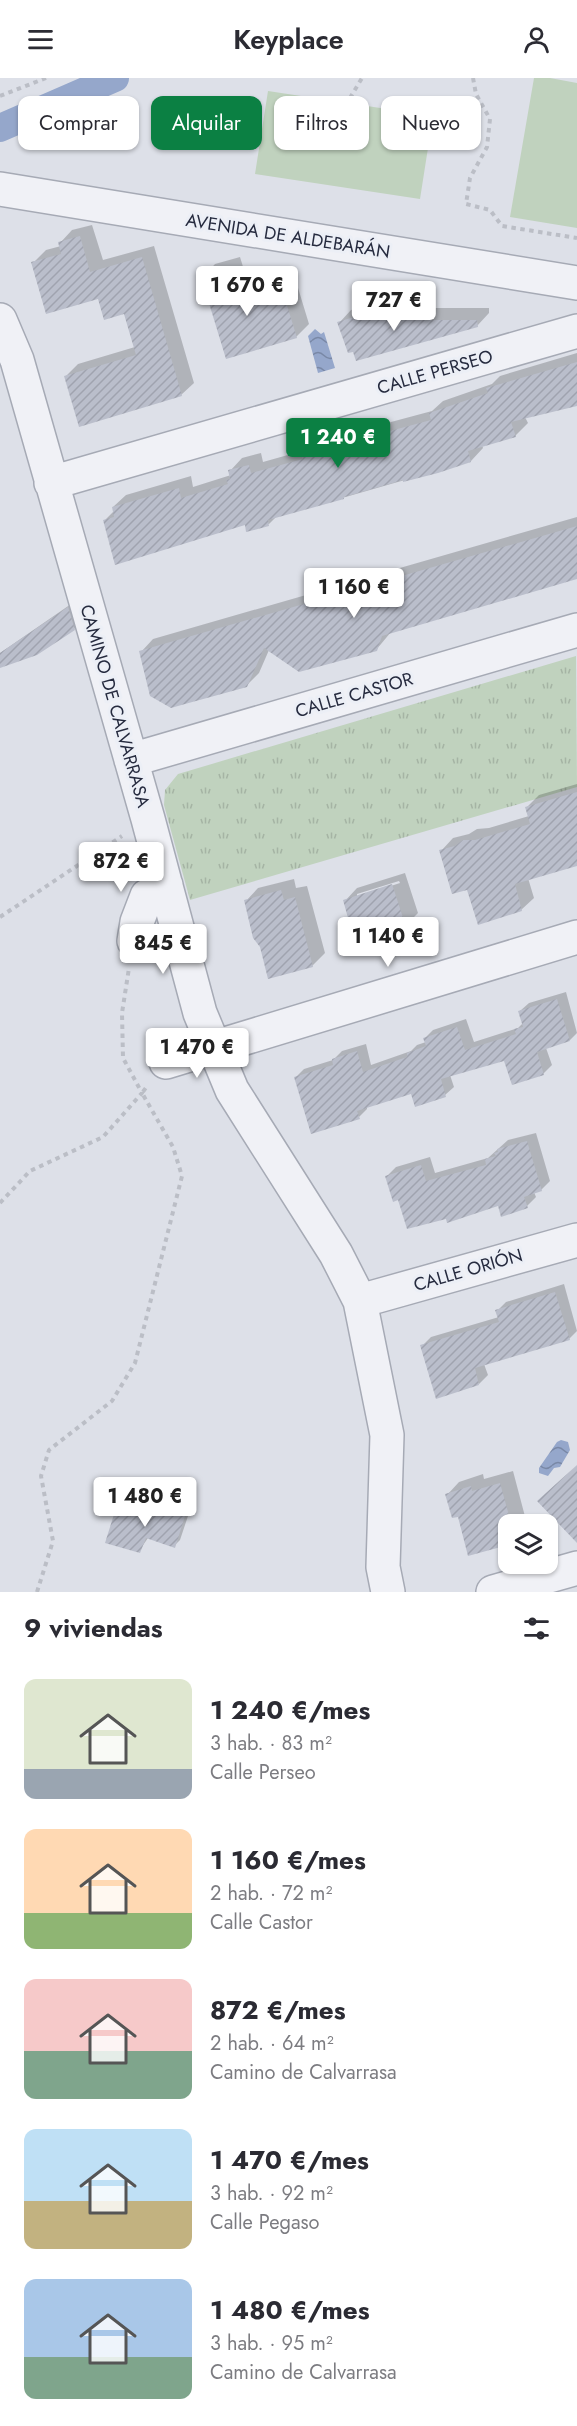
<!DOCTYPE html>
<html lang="es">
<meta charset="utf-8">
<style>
:root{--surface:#fff;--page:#f7f7f7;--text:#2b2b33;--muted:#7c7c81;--accent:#0b8043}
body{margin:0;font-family:Jost,sans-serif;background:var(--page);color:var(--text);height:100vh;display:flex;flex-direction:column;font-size:22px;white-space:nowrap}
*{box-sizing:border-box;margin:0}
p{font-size:20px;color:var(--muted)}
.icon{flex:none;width:33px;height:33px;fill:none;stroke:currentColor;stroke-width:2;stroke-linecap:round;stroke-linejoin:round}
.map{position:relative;height:1514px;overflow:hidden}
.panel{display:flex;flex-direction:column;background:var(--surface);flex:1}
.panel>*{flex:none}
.hud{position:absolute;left:18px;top:18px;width:542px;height:54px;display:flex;gap:12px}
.tools{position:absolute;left:498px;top:1436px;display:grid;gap:12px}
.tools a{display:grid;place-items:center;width:60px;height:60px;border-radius:12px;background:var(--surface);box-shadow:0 2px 4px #0004;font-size:30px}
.price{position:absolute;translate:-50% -51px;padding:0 14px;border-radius:6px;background:#fff;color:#222;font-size:20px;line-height:39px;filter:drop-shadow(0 2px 3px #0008)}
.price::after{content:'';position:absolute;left:50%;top:36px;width:18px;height:14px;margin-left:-9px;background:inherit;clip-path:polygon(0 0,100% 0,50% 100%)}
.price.current{background:var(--accent);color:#fff}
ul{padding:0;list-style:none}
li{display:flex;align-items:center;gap:18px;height:150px;padding:0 24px}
li span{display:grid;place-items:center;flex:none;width:168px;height:120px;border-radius:12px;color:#555}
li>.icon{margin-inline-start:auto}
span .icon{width:72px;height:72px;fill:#fffc;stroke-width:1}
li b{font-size:26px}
h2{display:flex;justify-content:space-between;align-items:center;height:72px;padding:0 24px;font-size:26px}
.chip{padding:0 21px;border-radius:12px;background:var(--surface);box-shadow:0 2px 4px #0004;font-size:21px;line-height:54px}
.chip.current{background:var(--accent);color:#fff}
header{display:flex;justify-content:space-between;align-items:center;height:78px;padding:0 24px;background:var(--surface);font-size:27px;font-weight:600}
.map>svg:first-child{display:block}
.grass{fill:url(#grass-tufts)}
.pitch{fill:#c0d2be}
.water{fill:url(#water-waves)}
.shadow{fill:#0003;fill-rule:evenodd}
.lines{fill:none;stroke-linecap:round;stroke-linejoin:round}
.canal{stroke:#95a7cb;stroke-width:28}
.building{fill:url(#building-hatch)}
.minor-casing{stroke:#a6aab5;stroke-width:36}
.path{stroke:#bbbec6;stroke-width:4;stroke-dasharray:4.5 4.5;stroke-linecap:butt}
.minor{stroke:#f0f1f6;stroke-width:33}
.labels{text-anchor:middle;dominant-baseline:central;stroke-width:6;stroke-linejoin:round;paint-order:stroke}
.street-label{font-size:18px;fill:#262b3f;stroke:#eceff6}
</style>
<header><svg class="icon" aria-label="menu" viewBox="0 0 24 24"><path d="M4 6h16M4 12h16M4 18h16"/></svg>Keyplace<svg class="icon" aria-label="person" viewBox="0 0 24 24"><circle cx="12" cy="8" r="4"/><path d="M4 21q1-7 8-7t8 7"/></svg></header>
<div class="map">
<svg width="577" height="1514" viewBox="0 0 577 1514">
<defs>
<pattern id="grass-tufts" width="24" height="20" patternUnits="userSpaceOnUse" patternTransform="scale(1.5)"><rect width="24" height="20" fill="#c0d2be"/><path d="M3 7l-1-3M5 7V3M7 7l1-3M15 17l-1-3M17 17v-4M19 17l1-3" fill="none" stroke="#a5b4a4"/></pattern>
<pattern id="water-waves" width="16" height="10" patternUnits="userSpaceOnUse" patternTransform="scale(1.5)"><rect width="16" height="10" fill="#95a7cb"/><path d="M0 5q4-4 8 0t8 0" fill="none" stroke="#7988a6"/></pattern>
<pattern id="building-hatch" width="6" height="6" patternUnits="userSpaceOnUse" patternTransform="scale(1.5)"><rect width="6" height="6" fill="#babecb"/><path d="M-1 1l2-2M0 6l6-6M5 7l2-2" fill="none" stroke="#a0a3af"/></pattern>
</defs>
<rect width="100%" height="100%" fill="#dde0e8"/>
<!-- grass -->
<path class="grass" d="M576,578L577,709L190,822L164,727L165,712L178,696Z"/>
<!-- pitch -->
<path class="pitch" d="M534,0H550L577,5V150L510,139Z
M268,13L433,38L420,121L255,96Z"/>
<!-- water -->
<path class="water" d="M315,251L321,256L324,254L335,290L318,295L308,258Z
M561,1362L568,1364L570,1372L560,1389L554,1390L548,1398L539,1395V1390L557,1364Z"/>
<!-- shadow -->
<path class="shadow" d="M92,147L103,182L154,168L194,305L181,317L66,298L78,286L135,269L125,234L33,185L46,172L61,168L60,165L72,152Z
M240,179L249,208L270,201L272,207L295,200L309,246L296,259L203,199L215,186Z
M399,218L426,222L429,230H489V235L477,248L339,245L351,232Z
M577,275V325L525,339L528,345L515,358L482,367L483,370L471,383L276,439L269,446L104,443L114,433L113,429L126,417L191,398L193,409L231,397L230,393L242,380L261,375L263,384L302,373L301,369L313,357L333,351L335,359L432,333L443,323L492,306L500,298Z
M577,439V500L391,554L376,572H269L259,595L246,608L141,574L153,561Z
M74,524L80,545L74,551L0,589V575Z
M577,706V786L528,800L534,820L521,832L468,810L441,773L453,760L469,756L477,751L489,750L529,738L527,729L539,717Z
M405,795L418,835L405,848L345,823L357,810ZM399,803L400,805L357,819V816Z
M294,801L296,810L307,808L325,875L312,888L262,869L246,823L258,810Z
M566,914L577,955L570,962L546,970L552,987L544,995L513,1005L505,981L450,997L454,1009L445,1017L412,1014L367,1028V1031L359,1039L296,999L304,991L333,982L342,973L366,966L371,987L411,973L417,967L426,964L425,960L433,952L466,941L474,964L518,950L523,945L520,933L529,925Z
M536,1055L550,1103L541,1112L534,1114L536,1119L527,1128L499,1126L448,1139L399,1120L387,1098L396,1089L430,1079L435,1095L488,1080L508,1062Z
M564,1206L577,1253L569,1261L484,1286L488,1297L479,1306L422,1268L431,1259L499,1239L497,1233L506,1224Z
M513,1393L527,1446H508V1466L469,1476L459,1437L447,1417L459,1404L483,1396L484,1401Z
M156,1421L190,1432L180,1462L174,1468L148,1460L139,1473L116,1434L122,1428L134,1432L141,1424L150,1427Z"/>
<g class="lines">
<!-- canal -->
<path class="canal" d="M0,50L115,0"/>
</g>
<!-- building -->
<path class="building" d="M80,158L90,194L142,179L182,318L79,349L64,298L136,277L124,236L104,242L98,221L46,236L31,184L61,176L58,164Z
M228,190L236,220L258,213L260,219L282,211L297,260L226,281L201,199Z
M385,230L414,234L416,242H477L478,249L356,283L353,274L348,275L337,244Z
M577,284V328L511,344L516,359L468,373L471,384L438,395L403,404V402L344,419V421L268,442L269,448L246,454L245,447L115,487L103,442L114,439L112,429L179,410L181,420L228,406L226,402L230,401L228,392L249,387L251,395L303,381L299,369L321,363L323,371L431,342L429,335L488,315L486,310Z
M577,448V501L382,558L377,573L299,594L264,570L247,609L185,626L171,630L150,618L139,573Z
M68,529L75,552L37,577L0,590V575Z
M577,714V788L515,806L522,833L478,847L467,812L452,816L439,772L455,768L463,762H475L530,746L525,729Z
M392,806L406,849L355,865L343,822Z
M281,812L284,822L295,819L313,889L268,901L260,869L253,860L244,822Z
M557,921L570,963L537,974L544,997L512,1007L504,983L441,1001L446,1019L415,1029L411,1016L357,1033L360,1041L311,1056L294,999L333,987L332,981L357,973L363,994L407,979V975L426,968L423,960L457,949L465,972L516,956L514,951L523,949L518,933Z
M527,1063L542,1113L524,1119L528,1130L501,1139L498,1128L447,1145L446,1141L407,1151L398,1122L393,1124L385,1098L421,1087L426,1103L486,1087L485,1081L496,1078L494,1075L498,1074L497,1071Z
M555,1214L570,1262L475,1290L479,1307L436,1321L420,1267L499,1244L495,1232Z
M577,1387V1465L537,1423Z
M500,1405L508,1434V1467L468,1478L458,1439L452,1440L445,1416L471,1408L472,1413Z
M149,1426L185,1438L175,1470L146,1460L140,1475L105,1465L115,1433L131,1439L134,1429L147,1433Z"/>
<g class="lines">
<defs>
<path id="minor" d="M0,111L577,205
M0,242L17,282L148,741L200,935L232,1012L336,1176L360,1223L387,1357L383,1489L388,1514
M51,405L577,253
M131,682L577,552
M134,863L137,844L147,818L166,807
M166,984L577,859
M360,1223L577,1162
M493,1514L577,1490"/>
</defs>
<!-- minor casing -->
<use href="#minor" class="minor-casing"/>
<!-- path -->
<path class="path" d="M473,0L476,16L490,41L487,69L470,100L466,126L490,132L502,148L577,160
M0,18L46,0
M350,20L362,0
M0,839L122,758
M0,1125L30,1093L103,1059L142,1015L123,980L122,935L129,890
M37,1514L53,1463L41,1398L49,1372L112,1323L135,1285L182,1098L173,1069L142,1015L148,1007"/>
<!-- minor -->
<use href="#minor" class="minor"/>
</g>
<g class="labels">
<!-- street labels -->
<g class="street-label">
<text transform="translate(288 158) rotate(9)">AVENIDA DE ALDEBARÁN</text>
<text transform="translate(435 294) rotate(-16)">CALLE PERSEO</text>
<text transform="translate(354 617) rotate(-16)">CALLE CASTOR</text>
<text transform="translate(115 628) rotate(74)">CAMINO DE CALVARRASA</text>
<text transform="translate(468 1192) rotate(-16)">CALLE ORIÓN</text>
</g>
</g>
</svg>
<div class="tools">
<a><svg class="icon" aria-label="layers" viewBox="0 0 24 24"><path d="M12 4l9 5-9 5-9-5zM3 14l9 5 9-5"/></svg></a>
</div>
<b class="price" style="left:247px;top:239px">1 670 €</b>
<b class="price" style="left:394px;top:254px">727 €</b>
<b class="price current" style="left:338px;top:391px">1 240 €</b>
<b class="price" style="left:354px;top:541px">1 160 €</b>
<b class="price" style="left:121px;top:815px">872 €</b>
<b class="price" style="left:388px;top:890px">1 140 €</b>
<b class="price" style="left:163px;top:897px">845 €</b>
<b class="price" style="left:197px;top:1001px">1 470 €</b>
<b class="price" style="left:145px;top:1450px">1 480 €</b>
<div class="hud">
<a class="chip">Comprar</a>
<a class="chip current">Alquilar</a>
<a class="chip">Filtros</a>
<a class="chip">Nuevo</a>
</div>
</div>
<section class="panel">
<h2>9 viviendas<svg class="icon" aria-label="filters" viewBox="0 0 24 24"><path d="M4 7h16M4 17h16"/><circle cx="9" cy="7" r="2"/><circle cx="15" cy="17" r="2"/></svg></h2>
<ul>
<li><span style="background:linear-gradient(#dfe7d0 75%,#9aa5b1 0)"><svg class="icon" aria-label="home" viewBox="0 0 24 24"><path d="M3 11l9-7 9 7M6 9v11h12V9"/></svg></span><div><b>1 240 €/mes</b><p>3 hab. · 83 m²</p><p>Calle Perseo</p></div></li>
<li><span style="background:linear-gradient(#ffd9b3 70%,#8fb573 0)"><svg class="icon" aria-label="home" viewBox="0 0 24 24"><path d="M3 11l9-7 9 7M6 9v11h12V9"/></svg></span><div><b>1 160 €/mes</b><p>2 hab. · 72 m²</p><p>Calle Castor</p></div></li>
<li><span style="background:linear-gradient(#f6c9c9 60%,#7fa58c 0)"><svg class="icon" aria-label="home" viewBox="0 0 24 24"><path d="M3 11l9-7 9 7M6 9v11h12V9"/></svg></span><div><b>872 €/mes</b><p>2 hab. · 64 m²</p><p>Camino de Calvarrasa</p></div></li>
<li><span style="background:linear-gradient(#bfe0f5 60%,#c2b280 0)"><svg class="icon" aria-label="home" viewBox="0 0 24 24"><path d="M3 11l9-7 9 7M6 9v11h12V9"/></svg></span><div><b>1 470 €/mes</b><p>3 hab. · 92 m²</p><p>Calle Pegaso</p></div></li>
<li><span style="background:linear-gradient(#a9c7e8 65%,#7fa58c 0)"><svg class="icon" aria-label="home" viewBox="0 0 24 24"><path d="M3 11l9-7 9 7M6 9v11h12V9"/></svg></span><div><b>1 480 €/mes</b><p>3 hab. · 95 m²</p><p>Camino de Calvarrasa</p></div></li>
</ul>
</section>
